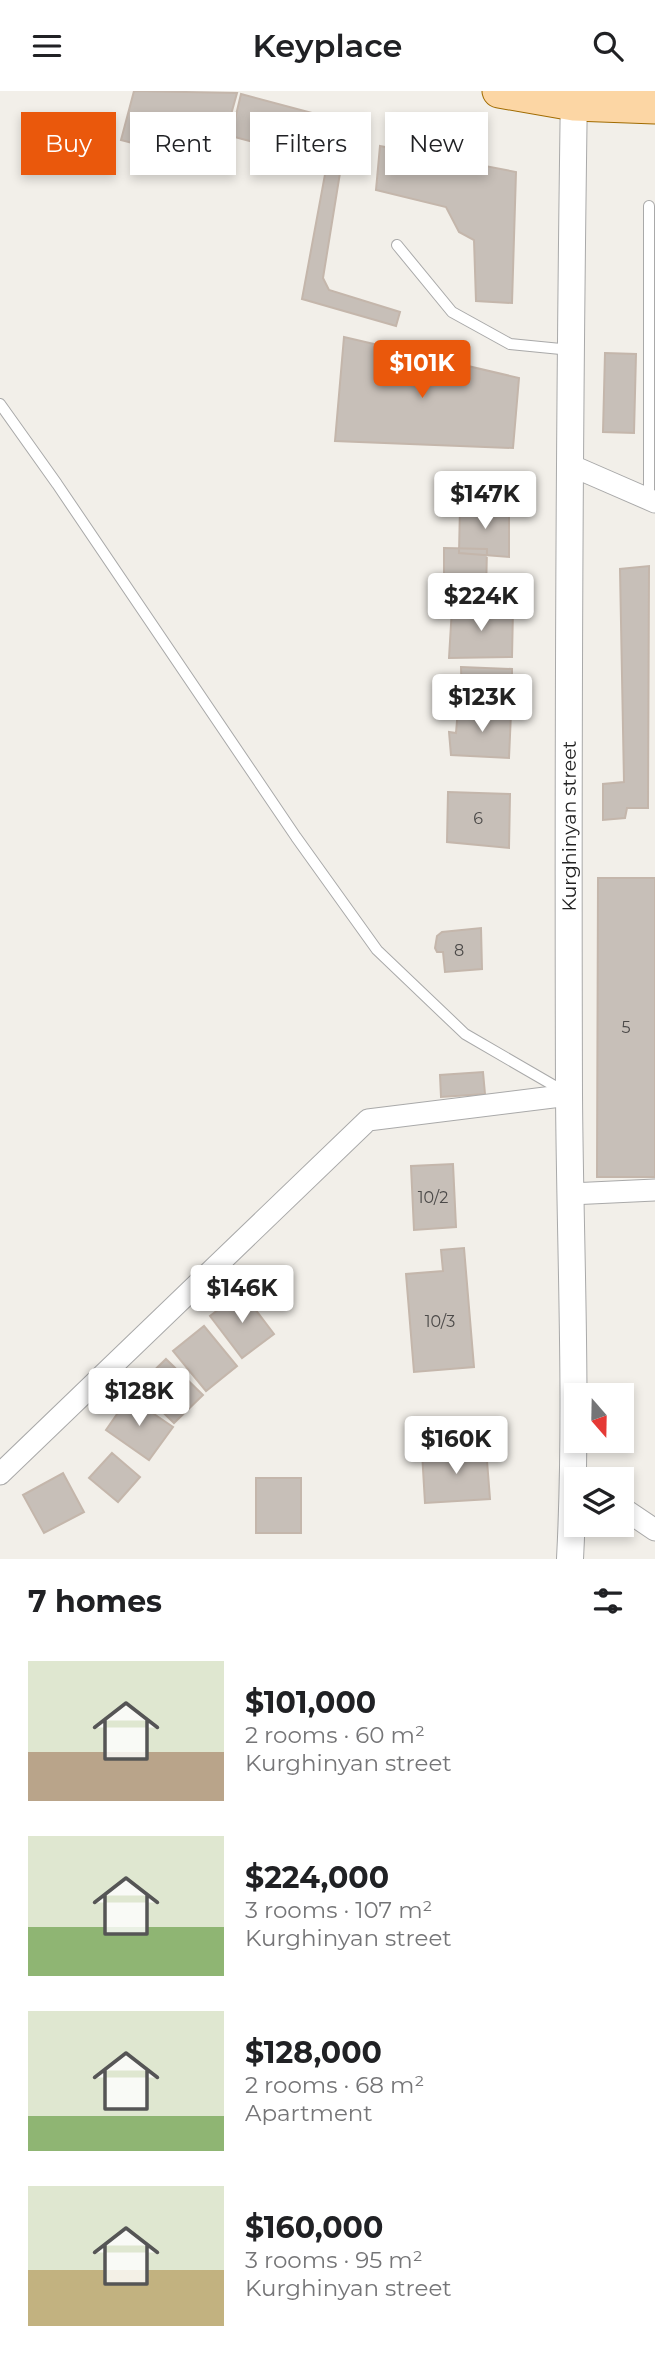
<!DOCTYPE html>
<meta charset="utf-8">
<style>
:root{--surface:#fff;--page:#f2f2f2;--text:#202124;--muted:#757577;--accent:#ea580c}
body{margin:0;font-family:Montserrat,sans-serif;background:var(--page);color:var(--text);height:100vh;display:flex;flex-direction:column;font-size:26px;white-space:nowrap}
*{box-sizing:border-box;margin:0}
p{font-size:23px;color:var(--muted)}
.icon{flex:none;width:38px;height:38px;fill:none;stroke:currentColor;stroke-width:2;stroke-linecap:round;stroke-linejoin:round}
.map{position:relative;height:1468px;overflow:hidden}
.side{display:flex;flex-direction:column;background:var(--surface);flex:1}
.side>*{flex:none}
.hud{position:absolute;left:21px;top:21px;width:614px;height:63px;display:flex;gap:14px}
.needle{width:46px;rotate:160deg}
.buttons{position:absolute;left:564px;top:1292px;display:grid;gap:14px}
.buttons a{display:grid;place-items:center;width:70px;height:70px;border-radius:0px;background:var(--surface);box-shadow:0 4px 10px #0003;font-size:35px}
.price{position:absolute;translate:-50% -60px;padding:0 16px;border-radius:7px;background:#fff;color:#222;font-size:23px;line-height:46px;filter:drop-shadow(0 2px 4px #0008)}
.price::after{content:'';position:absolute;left:50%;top:42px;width:21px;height:16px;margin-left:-10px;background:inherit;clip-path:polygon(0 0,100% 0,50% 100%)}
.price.on{background:var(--accent);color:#fff}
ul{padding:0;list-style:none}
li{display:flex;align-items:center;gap:21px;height:175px;padding:0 28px}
li span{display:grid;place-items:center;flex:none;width:196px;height:140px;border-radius:0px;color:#555}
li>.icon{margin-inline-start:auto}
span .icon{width:84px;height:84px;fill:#fffc;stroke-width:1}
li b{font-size:30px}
h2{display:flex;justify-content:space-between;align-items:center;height:84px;padding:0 28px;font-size:30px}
.pill{padding:0 24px;border-radius:0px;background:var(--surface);box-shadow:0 4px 10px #0003;font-size:24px;line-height:63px}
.pill.on{background:var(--accent);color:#fff}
header{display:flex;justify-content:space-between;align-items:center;height:91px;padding:0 28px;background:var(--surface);font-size:32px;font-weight:600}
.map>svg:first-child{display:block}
.building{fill:#c7bfb8;stroke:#c4b6ab;stroke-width:2}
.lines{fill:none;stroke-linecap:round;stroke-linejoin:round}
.service-casing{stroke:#a9a9a9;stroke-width:12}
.minor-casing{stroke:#a9a9a9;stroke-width:23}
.tertiary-casing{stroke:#a9a9a9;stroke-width:28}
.primary-casing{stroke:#a06b00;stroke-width:35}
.service{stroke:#fff;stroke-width:10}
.minor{stroke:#fff;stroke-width:21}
.tertiary{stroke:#fff;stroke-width:26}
.primary{stroke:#fcd6a4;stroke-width:33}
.labels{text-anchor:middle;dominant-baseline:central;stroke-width:6;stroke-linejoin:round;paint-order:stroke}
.number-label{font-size:16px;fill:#4b4948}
.street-label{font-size:19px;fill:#222;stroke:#fff}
</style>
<header><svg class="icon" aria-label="menu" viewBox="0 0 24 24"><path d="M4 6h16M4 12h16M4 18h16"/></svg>Keyplace<svg class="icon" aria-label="search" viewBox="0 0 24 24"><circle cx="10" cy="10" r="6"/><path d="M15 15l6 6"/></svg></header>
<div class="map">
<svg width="655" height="1468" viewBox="0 0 655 1468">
<rect width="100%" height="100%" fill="#f2efe9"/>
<!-- building -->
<path class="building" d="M134,0L237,2L217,74L121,49Z
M241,3L342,30L330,72L231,45Z
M380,55L516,81L512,212L476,210L474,149L459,141L446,116L376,99Z
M326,78L340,82L323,187L329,199L400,221L396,235L302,208Z
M344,246L519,287L513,357L335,350Z
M605,262L636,263L634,342L603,341Z
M460,416L509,417V466L459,462Z
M444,457L487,458L486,502H444Z
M649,475L648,717H627L625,727L603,729V693L624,691L620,478Z
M452,517L513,518L512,566L449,567Z
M461,576L512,578V616L462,613Z
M458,618L511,622L509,667L451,664L449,641L456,642Z
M448,701L510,703L509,757L447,751Z
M598,787H655V1086H597Z
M481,837L482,878L445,881L443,861H437L435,857L437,845L442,841Z
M483,981L485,1003L441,1006L440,984Z
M453,1073L456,1136L414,1139L411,1075Z
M464,1157L474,1276L414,1281L406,1183L443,1180L441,1159Z
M242,1201L274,1243L242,1267L210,1225Z
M204,1235L237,1275L206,1300L173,1260Z
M166,1268L203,1304L174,1332L137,1296Z
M129,1306L173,1336L149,1369L106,1339Z
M486,1357L490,1408L425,1412L422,1361Z
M112,1362L140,1386L118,1411L89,1387Z
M63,1382L84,1421L44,1442L23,1404Z
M256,1387H301V1442H256Z"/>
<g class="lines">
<defs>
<path id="service" d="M397,154L452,221L510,253L571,259
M0,313L57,393L296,746L377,859L465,943L565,1001
M649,408V115"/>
<path id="minor" d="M570,374L655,411
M570,1103L655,1099
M0,1383L368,1029L569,1004
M621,1416L655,1439"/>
<g id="tertiary">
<path id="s1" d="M570,1468C578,1313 570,1158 569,1003C568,669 569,334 574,0"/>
</g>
<path id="primary" d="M499,0L574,13L655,16"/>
</defs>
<!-- service casing -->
<use href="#service" class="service-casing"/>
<!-- minor casing -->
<use href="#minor" class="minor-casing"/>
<!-- tertiary casing -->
<use href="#tertiary" class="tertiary-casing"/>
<!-- primary casing -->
<use href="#primary" class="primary-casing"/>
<!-- service -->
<use href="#service" class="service"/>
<!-- minor -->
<use href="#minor" class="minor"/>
<!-- tertiary -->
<use href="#tertiary" class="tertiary"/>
<!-- primary -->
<use href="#primary" class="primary"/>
</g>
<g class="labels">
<!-- number labels -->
<g class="number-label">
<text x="478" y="727">6</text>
<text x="459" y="859">8</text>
<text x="626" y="936">5</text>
<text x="433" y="1106">10/2</text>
<text x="440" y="1230">10/3</text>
</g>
<!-- street labels -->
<g class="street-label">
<text stroke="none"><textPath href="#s1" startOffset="733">Kurghinyan street</textPath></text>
</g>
</g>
</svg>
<div class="buttons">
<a><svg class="needle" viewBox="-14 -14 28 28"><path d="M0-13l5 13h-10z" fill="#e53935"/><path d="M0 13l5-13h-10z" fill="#757577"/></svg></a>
<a><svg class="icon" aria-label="layers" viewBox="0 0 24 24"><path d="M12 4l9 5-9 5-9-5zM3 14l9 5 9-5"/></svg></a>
</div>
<b class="price on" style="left:422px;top:309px">$101K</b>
<b class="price" style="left:485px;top:440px">$147K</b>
<b class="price" style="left:481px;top:542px">$224K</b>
<b class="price" style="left:482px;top:643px">$123K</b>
<b class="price" style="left:242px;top:1234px">$146K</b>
<b class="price" style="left:139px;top:1337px">$128K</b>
<b class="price" style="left:456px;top:1385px">$160K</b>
<div class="hud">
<a class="pill on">Buy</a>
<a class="pill">Rent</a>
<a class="pill">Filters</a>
<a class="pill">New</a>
</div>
</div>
<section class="side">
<h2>7 homes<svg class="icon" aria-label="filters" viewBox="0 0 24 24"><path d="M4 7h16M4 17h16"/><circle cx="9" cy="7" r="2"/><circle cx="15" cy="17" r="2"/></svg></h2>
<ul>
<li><span style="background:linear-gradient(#dfe7d0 65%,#b9a48a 0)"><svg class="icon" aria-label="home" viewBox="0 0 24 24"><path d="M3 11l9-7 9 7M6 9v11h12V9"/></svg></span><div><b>$101,000</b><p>2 rooms · 60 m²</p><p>Kurghinyan street</p></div></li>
<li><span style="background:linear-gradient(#dfe7d0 65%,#8fb573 0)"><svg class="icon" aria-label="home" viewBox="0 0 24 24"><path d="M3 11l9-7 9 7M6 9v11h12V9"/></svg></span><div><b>$224,000</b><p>3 rooms · 107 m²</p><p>Kurghinyan street</p></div></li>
<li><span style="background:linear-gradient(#dfe7d0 75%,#8fb573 0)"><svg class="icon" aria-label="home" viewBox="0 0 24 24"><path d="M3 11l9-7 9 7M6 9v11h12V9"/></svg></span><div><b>$128,000</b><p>2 rooms · 68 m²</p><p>Apartment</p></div></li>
<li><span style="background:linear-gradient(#dfe7d0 60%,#c2b280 0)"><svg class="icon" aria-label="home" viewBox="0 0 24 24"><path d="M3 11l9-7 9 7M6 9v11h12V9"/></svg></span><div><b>$160,000</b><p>3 rooms · 95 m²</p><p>Kurghinyan street</p></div></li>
</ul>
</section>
